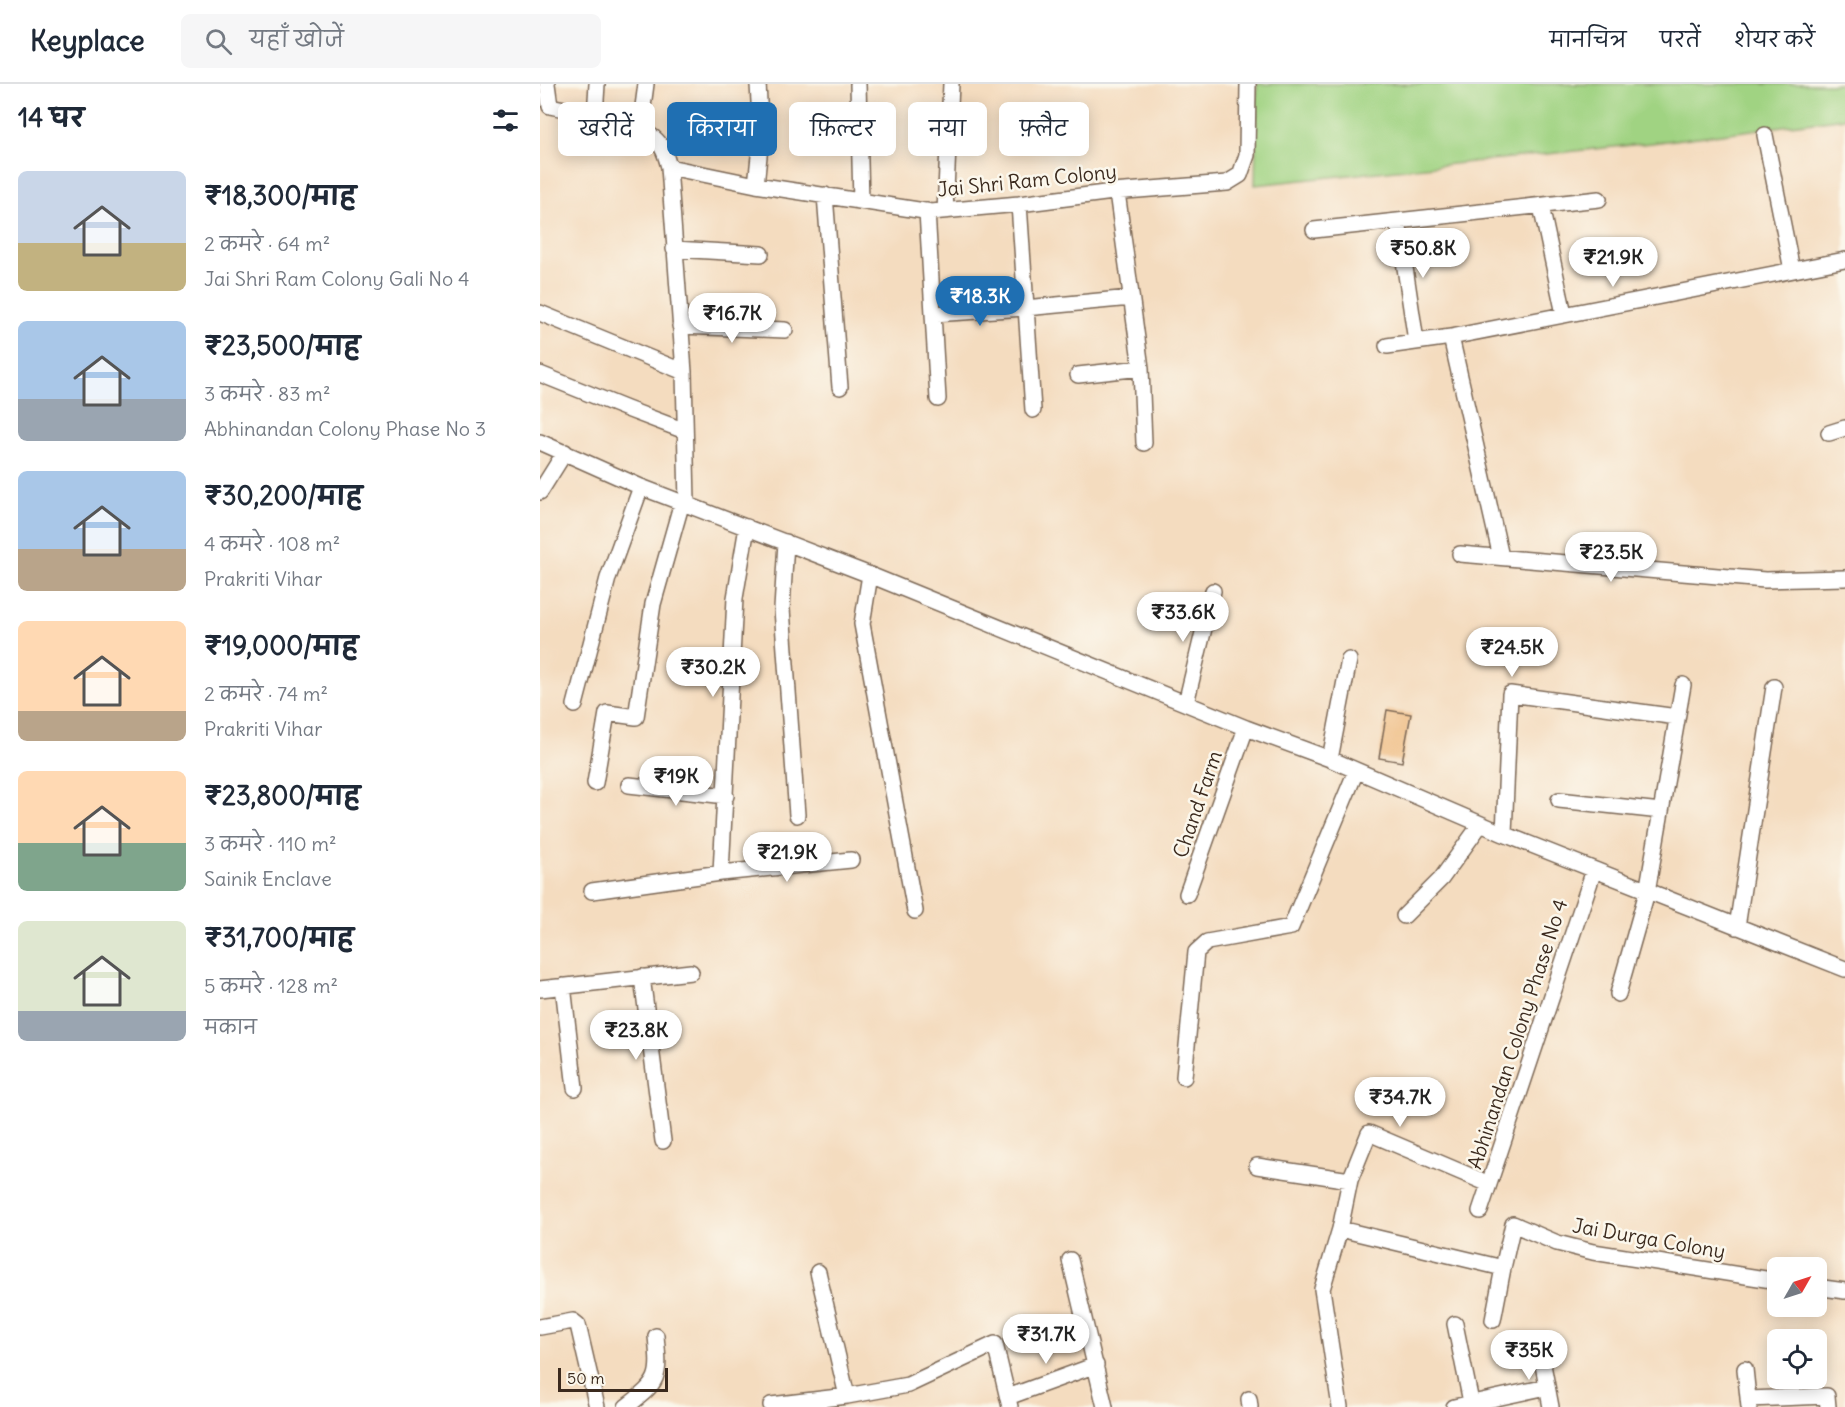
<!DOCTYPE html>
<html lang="hi">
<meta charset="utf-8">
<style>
:root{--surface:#fff;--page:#f6f6f7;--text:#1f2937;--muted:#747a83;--line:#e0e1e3;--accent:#1f6fb2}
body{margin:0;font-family:Delius,"Playpen Sans Deva",sans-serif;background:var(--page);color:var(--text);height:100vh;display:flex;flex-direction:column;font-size:22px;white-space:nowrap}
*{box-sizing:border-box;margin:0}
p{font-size:20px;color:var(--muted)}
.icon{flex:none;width:33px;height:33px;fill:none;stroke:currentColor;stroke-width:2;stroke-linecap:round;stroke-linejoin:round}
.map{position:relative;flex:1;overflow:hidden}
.details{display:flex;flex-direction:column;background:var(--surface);width:540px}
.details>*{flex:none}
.top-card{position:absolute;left:18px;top:18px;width:570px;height:54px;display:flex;gap:12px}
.needle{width:39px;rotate:51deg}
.controls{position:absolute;left:1227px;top:1173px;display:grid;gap:12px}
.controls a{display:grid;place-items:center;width:60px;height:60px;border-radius:9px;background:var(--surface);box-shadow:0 3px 15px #0003;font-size:30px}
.scale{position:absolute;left:18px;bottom:15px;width:110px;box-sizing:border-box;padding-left:6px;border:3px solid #3b2a1e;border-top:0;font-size:16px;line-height:21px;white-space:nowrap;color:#3b2a1e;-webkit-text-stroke:4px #fbf7ec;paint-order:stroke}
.price{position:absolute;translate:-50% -51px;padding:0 14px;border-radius:21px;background:#fff;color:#222;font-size:20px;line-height:39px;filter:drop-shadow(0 2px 3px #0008)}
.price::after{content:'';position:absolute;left:50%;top:36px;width:18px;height:14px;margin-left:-9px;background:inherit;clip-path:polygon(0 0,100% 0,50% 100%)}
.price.current{background:var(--accent);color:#fff}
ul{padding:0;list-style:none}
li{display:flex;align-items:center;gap:18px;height:150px;padding:0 18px}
li span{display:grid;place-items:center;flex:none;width:168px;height:120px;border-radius:9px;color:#555}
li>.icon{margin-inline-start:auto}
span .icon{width:72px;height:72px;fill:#fffc;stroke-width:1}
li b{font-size:26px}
h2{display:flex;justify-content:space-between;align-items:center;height:72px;padding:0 18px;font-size:26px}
.tag{padding:0 21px;border-radius:9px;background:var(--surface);box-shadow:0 3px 15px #0003;font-size:21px;line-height:54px}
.tag.current{background:var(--accent);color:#fff}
header{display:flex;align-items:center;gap:36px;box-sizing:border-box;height:84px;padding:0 30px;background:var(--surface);border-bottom:2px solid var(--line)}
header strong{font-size:28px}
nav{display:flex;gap:33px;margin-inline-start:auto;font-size:21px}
.search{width:420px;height:54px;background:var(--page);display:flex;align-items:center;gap:15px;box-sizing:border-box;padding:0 21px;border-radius:9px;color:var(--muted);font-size:22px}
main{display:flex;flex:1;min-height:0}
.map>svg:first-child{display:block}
.green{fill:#a0d382;stroke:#6e7e50;stroke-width:1.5}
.building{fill:#eeb87b}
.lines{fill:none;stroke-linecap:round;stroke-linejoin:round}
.minor-casing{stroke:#7c6856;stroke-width:18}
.minor{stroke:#fff;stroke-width:15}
.labels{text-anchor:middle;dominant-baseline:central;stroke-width:5;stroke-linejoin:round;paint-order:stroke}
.street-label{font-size:20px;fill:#3b2a1e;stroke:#fbf7ec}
</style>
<header>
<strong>Keyplace</strong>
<div class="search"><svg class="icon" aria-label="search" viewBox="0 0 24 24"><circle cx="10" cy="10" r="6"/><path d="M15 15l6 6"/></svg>यहाँ खोजें</div>
<nav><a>मानचित्र</a><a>परतें</a><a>शेयर करें</a></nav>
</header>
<main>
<section class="details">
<h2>14 घर<svg class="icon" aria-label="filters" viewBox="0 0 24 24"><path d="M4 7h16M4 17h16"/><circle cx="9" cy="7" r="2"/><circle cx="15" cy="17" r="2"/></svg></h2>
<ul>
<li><span style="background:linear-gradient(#c9d6e8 60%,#c2b280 0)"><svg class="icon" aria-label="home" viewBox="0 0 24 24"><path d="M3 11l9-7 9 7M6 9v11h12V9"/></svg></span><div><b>₹18,300/माह</b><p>2 कमरे · 64 m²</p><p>Jai Shri Ram Colony Gali No 4</p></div></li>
<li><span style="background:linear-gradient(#a9c7e8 65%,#9aa5b1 0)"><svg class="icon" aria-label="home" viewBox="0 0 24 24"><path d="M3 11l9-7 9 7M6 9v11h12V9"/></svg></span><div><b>₹23,500/माह</b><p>3 कमरे · 83 m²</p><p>Abhinandan Colony Phase No 3</p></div></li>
<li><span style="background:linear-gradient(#a9c7e8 65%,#b9a48a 0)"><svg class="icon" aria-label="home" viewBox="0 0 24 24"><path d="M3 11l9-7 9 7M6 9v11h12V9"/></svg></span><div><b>₹30,200/माह</b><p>4 कमरे · 108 m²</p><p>Prakriti Vihar</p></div></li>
<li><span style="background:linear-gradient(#ffd9b3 75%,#b9a48a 0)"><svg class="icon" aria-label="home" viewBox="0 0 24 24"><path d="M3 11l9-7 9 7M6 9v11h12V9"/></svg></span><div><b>₹19,000/माह</b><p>2 कमरे · 74 m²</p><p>Prakriti Vihar</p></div></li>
<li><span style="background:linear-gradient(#ffd9b3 60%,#7fa58c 0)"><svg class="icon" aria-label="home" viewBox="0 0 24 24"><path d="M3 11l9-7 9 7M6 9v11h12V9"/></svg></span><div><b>₹23,800/माह</b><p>3 कमरे · 110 m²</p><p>Sainik Enclave</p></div></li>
<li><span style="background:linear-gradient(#dfe7d0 75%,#9aa5b1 0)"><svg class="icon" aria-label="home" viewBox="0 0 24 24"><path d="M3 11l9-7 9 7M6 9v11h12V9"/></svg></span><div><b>₹31,700/माह</b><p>5 कमरे · 128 m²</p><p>मकान</p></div></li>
</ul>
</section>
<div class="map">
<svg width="1305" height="1323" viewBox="0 0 1305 1323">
<rect width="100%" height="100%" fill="#fbf7ec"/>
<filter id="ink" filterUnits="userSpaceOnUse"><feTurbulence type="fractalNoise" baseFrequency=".0167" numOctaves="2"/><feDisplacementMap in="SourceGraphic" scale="12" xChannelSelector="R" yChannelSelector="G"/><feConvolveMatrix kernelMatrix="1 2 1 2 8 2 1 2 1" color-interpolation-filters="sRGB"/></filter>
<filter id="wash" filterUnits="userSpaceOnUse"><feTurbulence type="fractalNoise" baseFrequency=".008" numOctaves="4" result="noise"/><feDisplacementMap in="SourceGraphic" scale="24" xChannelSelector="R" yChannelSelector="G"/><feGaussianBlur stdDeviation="1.35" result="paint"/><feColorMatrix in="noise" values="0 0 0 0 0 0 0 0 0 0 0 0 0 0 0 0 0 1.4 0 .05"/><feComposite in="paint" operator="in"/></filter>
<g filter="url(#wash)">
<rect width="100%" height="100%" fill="#f4dcbf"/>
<!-- green -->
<path class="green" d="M717,0H1305V34L1111,59L715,101Z"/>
<g id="blocks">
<!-- building -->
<path class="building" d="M847,626L871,630L862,678L839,674Z"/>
</g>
</g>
<g filter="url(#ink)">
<use href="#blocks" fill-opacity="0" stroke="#7c6856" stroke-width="1.5"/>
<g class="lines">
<defs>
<path id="minor" d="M7,0L10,22C34,27 96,39 114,54C123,61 126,72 129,83
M106,0L102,30L106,48
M318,0L321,117
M55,32L57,0
M1225,51L1252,186
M216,101L221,53L218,0
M577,108L601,284L604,359
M285,111L300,303
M479,120L493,326
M1001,122L1024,230
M387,127L398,315
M405,127L411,0
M858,137L876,257
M774,146L1059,115
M134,165L221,170
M0,229L144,288
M393,230L485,224L591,214
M140,242L245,246
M911,253L961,473
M847,262L911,253L1305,176
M0,290L87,325L145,347
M538,291L601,284
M1289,349L1305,344
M0,358L101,403L330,491L706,644L790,675L964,750L1305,885
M0,408L25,368
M147,419L144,288L129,83L216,101L391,128L479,120L573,108L687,99L700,91L707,71L708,0
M246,458L242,525L257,731
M920,470L1225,496L1305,494
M330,491L322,540L375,827
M646,619L673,507
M35,621L68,494L101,403
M790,675L809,576
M55,699L67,629L96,633L113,520L142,418
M89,701L186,712
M1019,716L1121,727
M964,750L970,610L1137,633
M181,789L195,514L207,443
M52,807L181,789L311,776
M647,810L706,644
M864,832L901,795L940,741
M1197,843L1234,603
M102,893L123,1057
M23,902L35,1004
M0,905L151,888
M1078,910L1107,808L1143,601
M644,993L656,868L667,858L751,843L816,687
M717,1082L810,1096L800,1145L782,1205L800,1323
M810,1096L829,1049L949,1100
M940,1127L1054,786
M800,1145L963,1184L973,1140L1017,1159L1053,1168L1238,1197
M530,1176L565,1323
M278,1188L307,1312
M1276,1203L1305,1207
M953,1236L963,1184
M915,1240L932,1323
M0,1243L33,1237L38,1241L57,1323
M1000,1265L1011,1323
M1205,1285L1209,1323
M468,1313L556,1281
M709,1315L710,1323
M1208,1315L1287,1312L1288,1323
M86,1323C120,1297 120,1294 116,1252
M232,1323L231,1321L307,1312L368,1301L455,1260L470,1323
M914,1323L1007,1303"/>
</defs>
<!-- minor casing -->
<use href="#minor" class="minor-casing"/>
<!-- minor -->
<use href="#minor" class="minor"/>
</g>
</g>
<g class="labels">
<!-- street labels -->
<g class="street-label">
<text transform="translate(487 96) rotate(-6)">Jai Shri Ram Colony</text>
<text transform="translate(657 720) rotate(-71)">Chand Farm</text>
<text transform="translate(977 950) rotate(-72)">Abhinandan Colony Phase No 4</text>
<text transform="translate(1109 1154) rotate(10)">Jai Durga Colony</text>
</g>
</g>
</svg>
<div class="controls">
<a><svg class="needle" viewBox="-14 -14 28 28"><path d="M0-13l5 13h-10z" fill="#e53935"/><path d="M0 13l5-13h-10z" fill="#747a83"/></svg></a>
<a><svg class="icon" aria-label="locate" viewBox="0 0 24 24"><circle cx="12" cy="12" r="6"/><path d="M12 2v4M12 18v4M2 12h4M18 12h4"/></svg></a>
</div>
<div class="scale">50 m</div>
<b class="price" style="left:883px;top:195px">₹50.8K</b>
<b class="price" style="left:1073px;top:204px">₹21.9K</b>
<b class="price current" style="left:440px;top:243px">₹18.3K</b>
<b class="price" style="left:192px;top:260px">₹16.7K</b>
<b class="price" style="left:1071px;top:499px">₹23.5K</b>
<b class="price" style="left:643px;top:559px">₹33.6K</b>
<b class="price" style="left:972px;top:594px">₹24.5K</b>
<b class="price" style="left:173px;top:614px">₹30.2K</b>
<b class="price" style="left:136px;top:723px">₹19K</b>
<b class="price" style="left:247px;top:799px">₹21.9K</b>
<b class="price" style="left:96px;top:977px">₹23.8K</b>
<b class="price" style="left:860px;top:1044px">₹34.7K</b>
<b class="price" style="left:506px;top:1281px">₹31.7K</b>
<b class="price" style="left:989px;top:1297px">₹35K</b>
<div class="top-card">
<a class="tag">खरीदें</a>
<a class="tag current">किराया</a>
<a class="tag">फ़िल्टर</a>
<a class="tag">नया</a>
<a class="tag">फ़्लैट</a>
</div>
</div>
</main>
